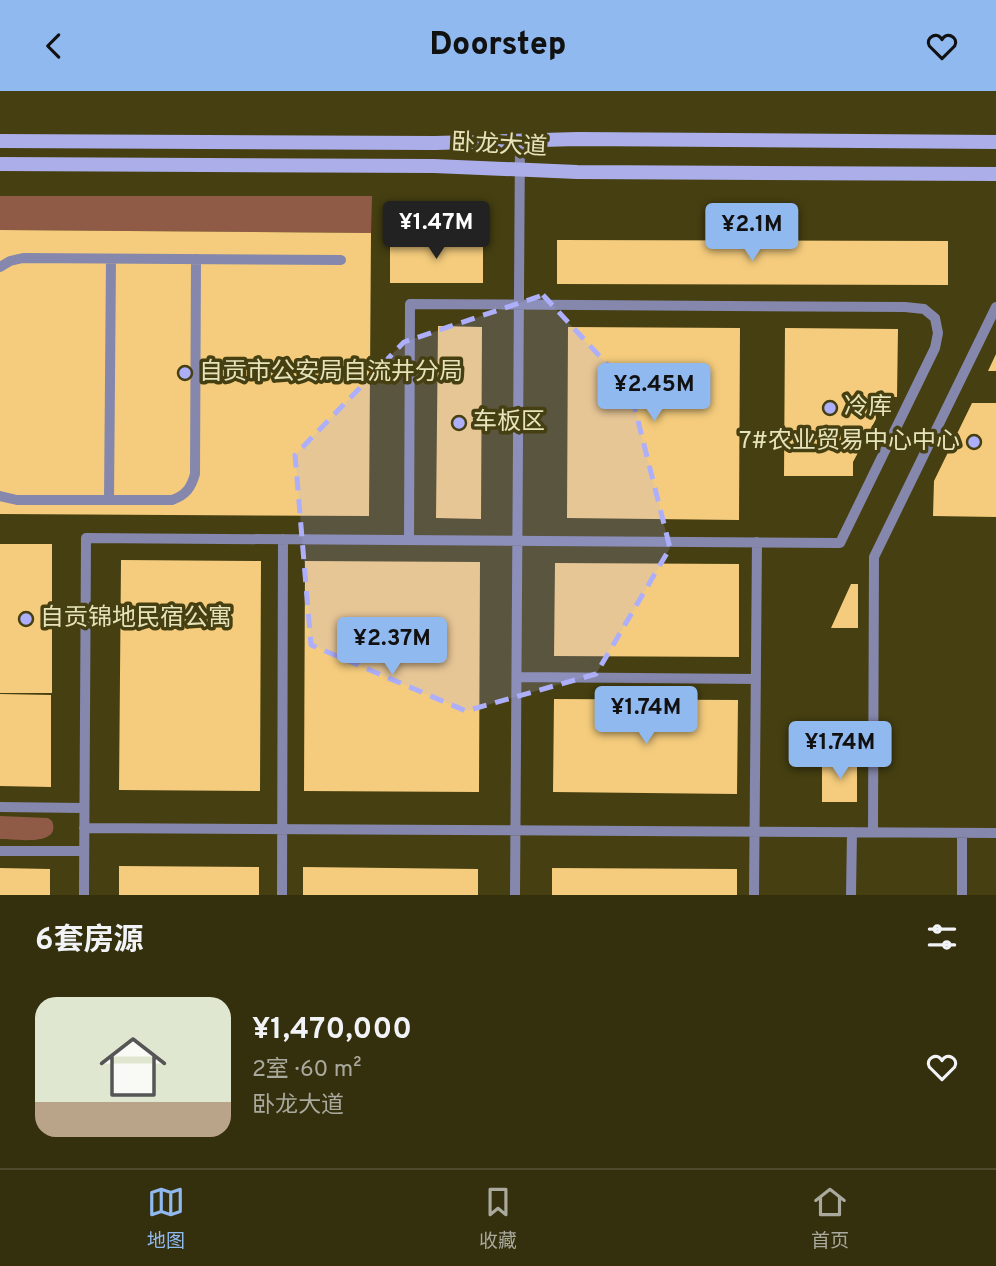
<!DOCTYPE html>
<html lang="zh">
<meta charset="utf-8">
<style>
:root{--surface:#342f0d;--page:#3c3716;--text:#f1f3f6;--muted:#a9a99d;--line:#4e4a2e;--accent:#90b9f0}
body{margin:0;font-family:Overpass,"Noto Sans SC",sans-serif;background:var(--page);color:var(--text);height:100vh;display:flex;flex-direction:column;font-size:26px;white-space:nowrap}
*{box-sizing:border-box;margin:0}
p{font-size:23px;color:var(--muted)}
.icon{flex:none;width:38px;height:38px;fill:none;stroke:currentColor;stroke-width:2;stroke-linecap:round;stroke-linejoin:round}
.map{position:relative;height:804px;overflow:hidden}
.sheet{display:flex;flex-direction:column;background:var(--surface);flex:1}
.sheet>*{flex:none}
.price{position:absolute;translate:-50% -60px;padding:0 16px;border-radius:7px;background:var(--accent);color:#111;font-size:23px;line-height:46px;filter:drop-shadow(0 2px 4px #0008)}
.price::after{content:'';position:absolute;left:50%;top:42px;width:21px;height:16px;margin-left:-10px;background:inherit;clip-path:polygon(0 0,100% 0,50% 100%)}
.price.selected{background:#222;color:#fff}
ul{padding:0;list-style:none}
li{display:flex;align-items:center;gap:21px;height:175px;padding:0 35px}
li+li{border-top:2px solid var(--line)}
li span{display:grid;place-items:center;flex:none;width:196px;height:140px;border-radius:21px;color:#555}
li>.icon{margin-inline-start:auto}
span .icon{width:84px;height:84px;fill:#fffc;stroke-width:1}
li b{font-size:30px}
h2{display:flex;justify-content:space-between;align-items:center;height:84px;padding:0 35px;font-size:30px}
header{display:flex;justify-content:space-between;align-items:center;height:91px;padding:0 35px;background:var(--accent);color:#111;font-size:32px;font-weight:800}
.dock{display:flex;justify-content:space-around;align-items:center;height:98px;border-top:2px solid var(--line);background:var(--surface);font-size:19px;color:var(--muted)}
.dock a{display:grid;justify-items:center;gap:4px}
.dock .selected{color:var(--accent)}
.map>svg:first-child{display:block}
.green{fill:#8f5b47}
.building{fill:#f5cc7d}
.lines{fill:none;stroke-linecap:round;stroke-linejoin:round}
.lane{stroke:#8587ac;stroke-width:10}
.secondary{stroke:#acaeea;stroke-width:14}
.marked{fill:#adaffb;fill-opacity:0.2;stroke:#adaffb;stroke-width:5;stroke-dasharray:14 9;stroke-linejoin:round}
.poi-dot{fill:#adaffb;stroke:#453f11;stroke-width:2.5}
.labels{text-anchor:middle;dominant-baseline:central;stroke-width:7;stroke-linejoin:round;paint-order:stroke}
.street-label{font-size:24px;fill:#e7e3ba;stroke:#453f11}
.poi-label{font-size:24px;fill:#e7e3ba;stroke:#453f11;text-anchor:start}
</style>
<header><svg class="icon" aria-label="back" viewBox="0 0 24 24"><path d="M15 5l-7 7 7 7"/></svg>Doorstep<svg class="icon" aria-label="heart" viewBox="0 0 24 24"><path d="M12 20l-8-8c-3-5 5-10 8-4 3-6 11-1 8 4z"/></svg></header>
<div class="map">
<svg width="996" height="804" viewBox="0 0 996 804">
<rect width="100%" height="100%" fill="#453f11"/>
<!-- green -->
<path class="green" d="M0,105H372L371,142L0,139Z
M0,725L48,727L52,730C62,756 15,748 0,748Z"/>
<!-- building -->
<path class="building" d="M0,139L371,142L369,425L0,423Z
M390,148H483V192H390Z
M557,149L948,150V194L557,193Z
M438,235L482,236L481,428L436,427Z
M568,236L740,237L739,429L567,427Z
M785,237L898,238L897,306H875L876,328L853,371V385H784Z
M996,263V280H988Z
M972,312H996V426L933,425L934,390Z
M0,453H52V602H0Z
M121,469L261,470L260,700L119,699Z
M305,470L480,471L479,701L304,700Z
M555,472L739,473V566L554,565Z
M851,493H858V537H831Z
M0,603L51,604V696L0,695Z
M554,608L738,609L737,703L553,701Z
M822,670H857V711H822Z
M119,775L259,776V804H119Z
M303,776L478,778V804H303Z
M0,777L50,778V804H0Z
M552,777L737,778V804H552Z"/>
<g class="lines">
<!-- lane -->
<path class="lane" d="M0,176L10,170L23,167L341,169
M0,405L17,409H172C186,404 191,397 195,383L196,168
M109,409L111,168
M517,586L756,588
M0,716L84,717
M84,737L996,742
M873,741L874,466L996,216
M0,760H84
M84,804L86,447L840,452L935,257L938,242L935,227L924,218L905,216L410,213L409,449
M282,804L283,448
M515,804L520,50
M754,804L757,451
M851,804L852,741
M962,804V742"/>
<!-- secondary -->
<path class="secondary" d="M0,50L435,52L577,48L996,51
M0,73L434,75L577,81L996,83"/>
</g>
<!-- marked area -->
<path class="marked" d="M543,204L630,298L670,457L596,583L466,620L311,554L295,364L404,251Z"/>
<!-- markers -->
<g class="poi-dot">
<circle cx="185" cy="282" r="7"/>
<circle cx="830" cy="317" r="7"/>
<circle cx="459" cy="332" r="7"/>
<circle cx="974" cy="351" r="7"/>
<circle cx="26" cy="528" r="7"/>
</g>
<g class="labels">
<!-- street labels -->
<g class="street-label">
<text transform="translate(499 55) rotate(3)">卧龙大道</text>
</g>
<!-- poi labels -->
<g class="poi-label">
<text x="199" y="282">自贡市公安局自流井分局</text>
<text x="844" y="317">冷库</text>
<text x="473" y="332">车板区</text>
<text x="960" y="351" text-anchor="end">7#农业贸易中心中心</text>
<text x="40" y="528">自贡锦地民宿公寓</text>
</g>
</g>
</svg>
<b class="price selected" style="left:436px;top:170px">¥1.47M</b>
<b class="price" style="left:752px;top:172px">¥2.1M</b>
<b class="price" style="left:654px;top:332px">¥2.45M</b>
<b class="price" style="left:392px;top:586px">¥2.37M</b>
<b class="price" style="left:646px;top:655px">¥1.74M</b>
<b class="price" style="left:840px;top:690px">¥1.74M</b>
</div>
<section class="sheet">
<h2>6套房源<svg class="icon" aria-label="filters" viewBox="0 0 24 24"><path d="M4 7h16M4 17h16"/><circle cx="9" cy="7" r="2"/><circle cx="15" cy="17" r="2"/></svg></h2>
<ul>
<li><span style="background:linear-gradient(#dfe7d0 75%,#b9a48a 0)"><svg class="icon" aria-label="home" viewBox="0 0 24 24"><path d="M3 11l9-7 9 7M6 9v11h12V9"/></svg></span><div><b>¥1,470,000</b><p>2室 · 60 m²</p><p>卧龙大道</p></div><svg class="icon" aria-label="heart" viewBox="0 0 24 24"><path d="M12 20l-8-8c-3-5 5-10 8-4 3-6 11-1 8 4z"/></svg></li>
</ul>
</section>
<nav class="dock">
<a class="selected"><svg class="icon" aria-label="map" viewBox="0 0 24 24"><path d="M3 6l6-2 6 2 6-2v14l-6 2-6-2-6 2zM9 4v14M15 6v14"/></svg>地图</a>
<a><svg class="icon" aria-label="saved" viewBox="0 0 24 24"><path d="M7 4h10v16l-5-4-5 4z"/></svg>收藏</a>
<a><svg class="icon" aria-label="home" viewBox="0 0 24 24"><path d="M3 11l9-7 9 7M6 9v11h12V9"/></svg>首页</a>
</nav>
